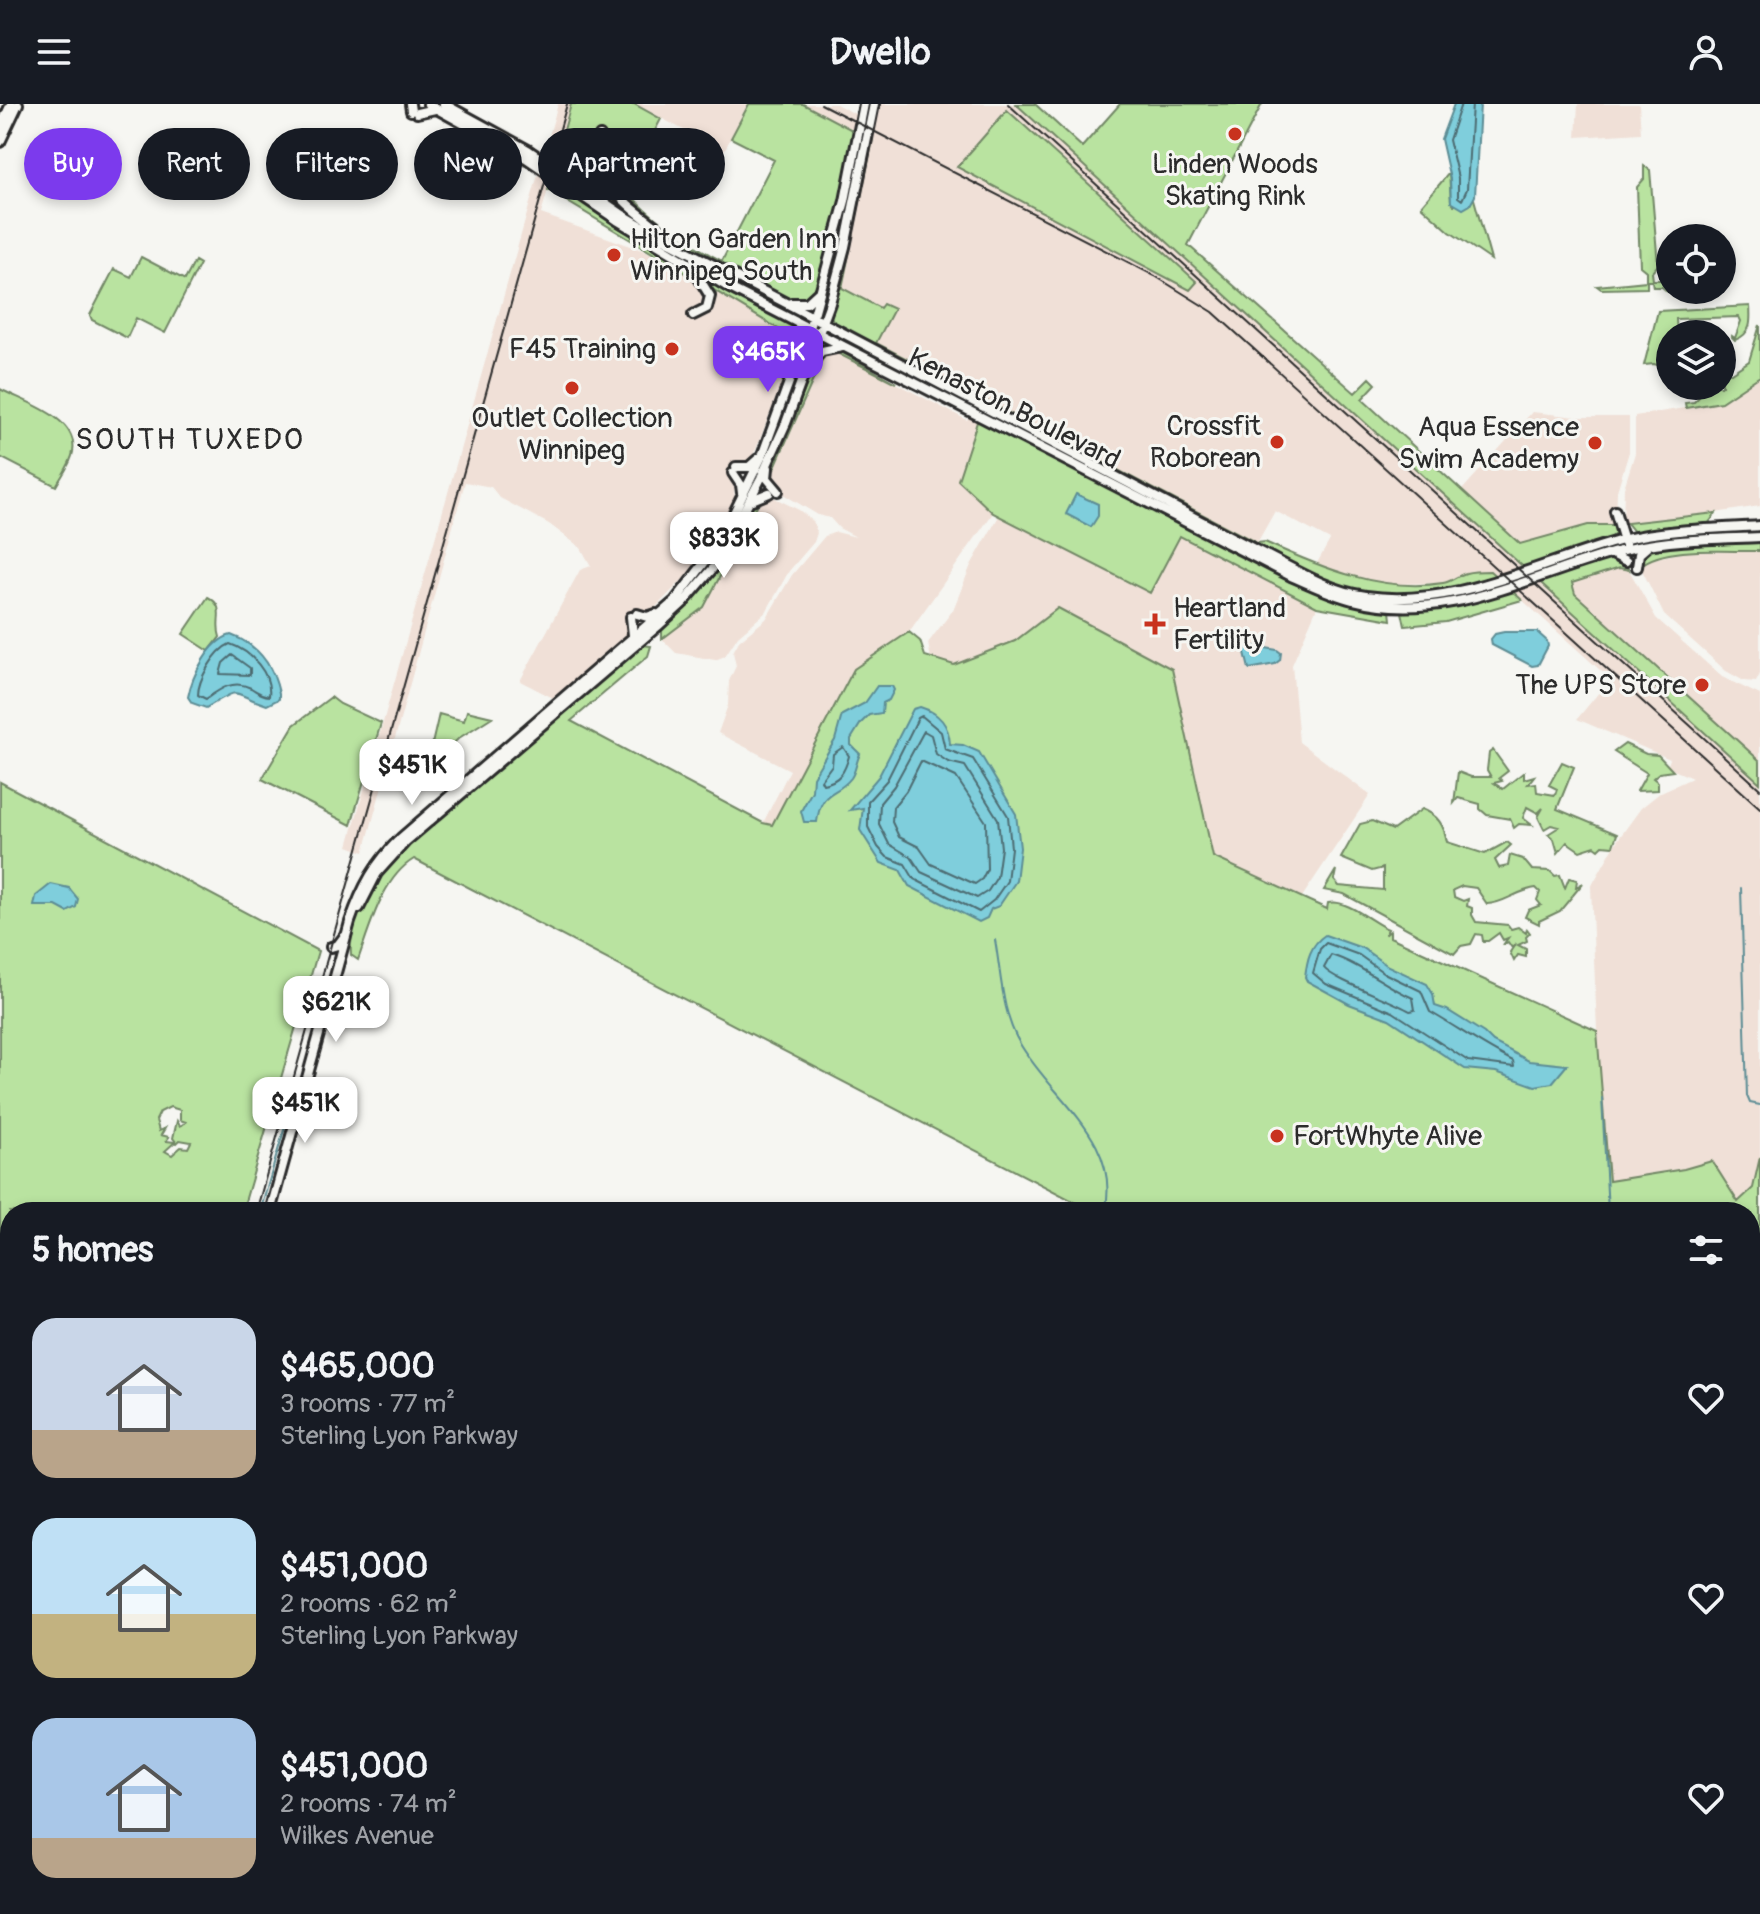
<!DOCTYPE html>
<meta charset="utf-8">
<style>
:root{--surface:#171b24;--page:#20242c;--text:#f1f3f6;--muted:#9ea1a6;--accent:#7c3aed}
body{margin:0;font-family:Pangolin,sans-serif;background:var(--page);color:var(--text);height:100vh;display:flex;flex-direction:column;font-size:30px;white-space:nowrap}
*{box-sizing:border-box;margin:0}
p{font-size:26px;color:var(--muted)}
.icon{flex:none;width:44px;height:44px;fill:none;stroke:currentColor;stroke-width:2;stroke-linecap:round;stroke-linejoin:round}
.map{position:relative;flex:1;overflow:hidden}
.panel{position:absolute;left:0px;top:1098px;width:1760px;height:712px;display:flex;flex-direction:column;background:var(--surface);border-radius:32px 32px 0 0;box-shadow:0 4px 12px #0003}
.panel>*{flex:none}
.guide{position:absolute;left:24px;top:24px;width:800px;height:72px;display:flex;gap:16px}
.fabs{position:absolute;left:1656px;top:120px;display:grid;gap:16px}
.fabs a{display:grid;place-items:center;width:80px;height:80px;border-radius:50%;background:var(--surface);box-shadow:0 4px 12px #0003;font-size:40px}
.price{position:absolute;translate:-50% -68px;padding:0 18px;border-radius:16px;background:#fff;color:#222;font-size:26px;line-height:52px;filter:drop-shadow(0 2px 4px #0008)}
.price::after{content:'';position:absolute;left:50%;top:48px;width:24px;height:18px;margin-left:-12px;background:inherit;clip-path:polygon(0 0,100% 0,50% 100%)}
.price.current{background:var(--accent);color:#fff}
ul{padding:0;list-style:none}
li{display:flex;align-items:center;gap:24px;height:200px;padding:0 32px}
li span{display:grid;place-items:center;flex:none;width:224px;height:160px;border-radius:24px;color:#555}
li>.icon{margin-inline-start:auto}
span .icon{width:96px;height:96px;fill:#fffc;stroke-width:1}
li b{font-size:34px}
h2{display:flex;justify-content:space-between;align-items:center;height:96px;padding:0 32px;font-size:34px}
.chip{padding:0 28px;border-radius:36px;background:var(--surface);box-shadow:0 4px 12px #0003;font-size:28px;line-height:72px}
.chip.current{background:var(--accent);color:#fff}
header{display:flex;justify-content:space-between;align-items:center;height:104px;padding:0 32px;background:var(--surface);font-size:36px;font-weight:800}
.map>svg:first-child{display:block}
.built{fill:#f0e0d7;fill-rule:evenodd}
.green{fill:#b9e3a0;stroke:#728766;stroke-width:2;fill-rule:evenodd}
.water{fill:#7fcedc;stroke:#5d8d95;stroke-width:2}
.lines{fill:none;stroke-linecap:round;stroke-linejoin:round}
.shore{stroke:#4d6c72;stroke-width:2}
.stream{stroke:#5d8d95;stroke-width:2}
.major-casing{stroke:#2b2b2b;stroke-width:14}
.major{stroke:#f6f6f2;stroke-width:8}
.rail{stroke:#2b2b2b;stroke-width:2}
.poi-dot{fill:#c8321e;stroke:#f6f6f2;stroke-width:3}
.labels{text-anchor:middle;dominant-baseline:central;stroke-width:6;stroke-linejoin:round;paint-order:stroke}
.poi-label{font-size:28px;fill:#2b2b2b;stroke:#f6f6f2;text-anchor:end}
.street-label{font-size:28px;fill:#2b2b2b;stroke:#f6f6f2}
.neighbourhood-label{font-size:30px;letter-spacing:2px;fill:#2b2b2b;stroke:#f6f6f2}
</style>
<header><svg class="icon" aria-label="menu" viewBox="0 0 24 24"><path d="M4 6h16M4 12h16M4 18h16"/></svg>Dwello<svg class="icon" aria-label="person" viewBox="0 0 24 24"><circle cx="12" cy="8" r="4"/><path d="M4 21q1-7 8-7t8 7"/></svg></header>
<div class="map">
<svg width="1760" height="1810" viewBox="0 0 1760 1810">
<rect width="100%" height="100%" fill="#f6f6f2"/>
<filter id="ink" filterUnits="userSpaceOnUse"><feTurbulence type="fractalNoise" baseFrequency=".0125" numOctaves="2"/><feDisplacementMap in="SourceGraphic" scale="16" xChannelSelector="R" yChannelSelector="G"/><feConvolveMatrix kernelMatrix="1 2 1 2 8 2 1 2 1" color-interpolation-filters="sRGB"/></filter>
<g filter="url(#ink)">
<!-- built -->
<path class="built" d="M558,0H572L541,110L653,150L799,236L756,345L734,386L735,396L702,456L649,510L555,595L520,577L580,466L591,462L581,444L549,420L500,394L491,383L465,378L364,748L348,742Z
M634,0H749L724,47Z
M803,0H836L876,21L881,0H1016L1760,679V1053L1753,1084L1738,1098L1712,1057L1684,1065L1609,1077L1597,927L1591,783L1617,737L1641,704L1661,688L1692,674L1667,663L1670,655L1577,615L1610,575L1490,467L1465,469L1446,479L1396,480L1357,474L1316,461L1330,436L1275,407L1257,439L987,297L958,376L993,409L909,528L854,565L773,721L763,719L790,666L718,629L728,601L729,577L736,562L733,548L739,537L766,515L792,471L825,432L836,428L856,433L839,424L830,414L818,411L778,387L770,374L824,251L837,249L967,316L979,292L919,261L924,248L913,258L876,240L880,204L842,184L872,35ZM1007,7L1196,178L1190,186L957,63Z
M1578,0H1639L1641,29L1576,33Z
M1760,272V402L1657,418L1623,419L1624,384L1635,349V312L1721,298Z
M1532,308L1577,313H1629V348L1617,387L1616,421H1588L1520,440L1462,386Z
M767,390L799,406L813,417L817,429L814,438L789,467L766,508L738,532L725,552L715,556L676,549L662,535L704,503L762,392Z
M999,412L1150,489L1180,432L1317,503L1292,561L1299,638L1370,691L1300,796L1213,753L1172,565L1058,504L1015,537L954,562L931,555L928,539L953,506L971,461Z
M1760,447V570L1756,578L1744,577L1726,567L1664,511L1640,462L1647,456L1686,448Z
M1619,464L1629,466L1656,514L1722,573L1760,591V657L1575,490L1571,480Z"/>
<!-- green -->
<path class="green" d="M571,0H634L661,15L625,85C652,116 685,138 722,157L774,56L731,34L749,0H803L858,29L823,183L812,196L798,198L786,194L716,158L813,213L809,225L787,215L801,228L790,232L548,86Z
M1016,0H1035L1082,43L1120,0H1262L1188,141L1355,289L1370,274L1376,280L1362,295L1520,440L1588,421H1616L1617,426L1608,440L1620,437L1623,447L1567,468L1610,454L1622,457L1629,466L1619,464L1572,479L1575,490L1760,657V679Z
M1007,6L1197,178L1190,186L957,63Z
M867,33L873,35L842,184L880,204L883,200L894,205L876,239L913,258L909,260L836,222L829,209Z
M1644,62L1650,66L1658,161L1652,168L1653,176H1670V186H1699L1668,188L1662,183H1653L1652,177H1647V184L1601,185L1597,182L1646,177V167L1640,162L1637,83L1644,75Z
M1449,69L1451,98L1454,101L1474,95L1491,156L1450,128L1421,102Z
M141,153L185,176L195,157L200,160L165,229L136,214L127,234L92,216L90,211L114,165L131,173Z
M1750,202C1751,217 1752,230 1735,236L1732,233V232L1735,234L1741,217L1739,213L1676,215L1677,230H1670V265L1654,260L1644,261L1658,207Z
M1760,221V272L1721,298L1686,304L1685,299L1694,298L1699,293L1698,282H1722V268L1731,269L1749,257Z
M839,247L896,279L837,249L824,251L770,374L816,257L823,250Z
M0,285C24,298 79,313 73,348C71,360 62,371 56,382L0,353Z
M986,297L1257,439L1265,438C1320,463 1381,489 1443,479C1451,478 1458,471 1466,469C1473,467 1482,467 1490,467L1522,496L1446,518L1405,522L1402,508L1397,503L1377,502L1390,507L1391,516L1317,503L1180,432L1150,489L993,409L958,376L978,315L1252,450L984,303Z
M761,394L704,503L662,535V522C710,488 729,446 756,396Z
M1716,409L1708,420L1635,429L1627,419Z
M1760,436V447C1728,448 1665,441 1640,462L1641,451L1655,443Z
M208,493C227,503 214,516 220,533L209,547L183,530Z
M1058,504L1172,565L1213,753L1327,805L1328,799C1346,794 1374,820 1388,825L1385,831L1390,827V833L1597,927L1609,1077L1684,1065L1712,1057L1738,1098L1753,1084L1760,1053V1561L1757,1568L1750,1564V1108H1094L414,755C382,774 370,823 358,856L351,851C348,814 376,776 397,749L642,541L651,542L648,552L571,617L763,719L772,721L854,565L909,528L920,537L925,552L954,561L1015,537Z
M331,593L340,600L381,619L351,721L262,675L294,621Z
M467,607L492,613L459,634L426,666L439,610L464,617Z
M1625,640L1646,650L1658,651L1673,667L1659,669L1653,674L1658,678V686L1637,687L1647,669L1614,648Z
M1493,646L1508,667L1499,674L1502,677L1494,679L1503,685L1524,668V675L1534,672L1528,680L1536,679L1537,688L1555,691L1557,685L1549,681L1562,658L1574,663L1557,705L1617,730L1613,742L1603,741L1599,745L1595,742L1580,747L1567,738L1558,749L1554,735L1548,730L1559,723L1551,721L1544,725L1538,713L1543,704L1538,709L1527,703L1523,714L1532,721L1519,720L1514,724L1510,715L1487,711L1480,705V700L1458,694L1454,699L1458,668L1471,673H1491L1487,666L1489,649Z
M0,678L318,847L242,1108H10V1337L0,1344ZM170,1003L180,1006V1016L186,1018L180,1022L177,1017L173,1034L177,1039L180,1036L191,1038L188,1044L181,1043L172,1051L165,1047L175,1038L166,1037L169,1033L161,1031L165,1024L159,1027L156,1016L160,1008Z
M1422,705C1438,711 1444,721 1447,738L1485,750L1507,738L1511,741L1495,756L1499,764L1508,762L1510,751L1523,755L1532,766L1550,767L1555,772L1560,771L1565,784L1569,774L1577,776L1576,783L1583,779L1560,807L1539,817V820L1525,813L1528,806L1541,801L1537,796L1540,788L1536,784C1518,786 1503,800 1487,800L1476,784L1462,782L1453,786L1454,793L1463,797L1468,795L1467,802L1472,804V811L1476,818L1508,821L1511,825L1518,823L1526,829L1527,825L1530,829L1526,833L1527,837L1518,841L1526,845V853L1518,851L1514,857L1510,848L1516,839L1512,844L1508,838L1503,841L1508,834L1503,836L1499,829L1488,837H1483L1482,831L1476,830L1471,840L1461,842L1454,850L1344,790L1324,786L1336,766L1334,776L1339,782L1383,786V764L1372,767L1341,754L1360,720L1372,717L1393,726Z
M10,1343V1446L0,1441V1358Z
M3,1762L10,1766V1800H52L49,1810H0Z"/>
<!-- water -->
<path class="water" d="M1454,0H1480L1475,92L1470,101L1463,105L1451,98L1450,75L1441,35Z
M1076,390L1098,400V412L1091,423L1066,410Z
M1504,528H1537L1547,537L1548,542L1538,561L1532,562L1492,541L1491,535L1495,530Z
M231,531C259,541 273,561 279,589V595L267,601C228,589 245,581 206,604L192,599L188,593C192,572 209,537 231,531Z
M1243,540L1277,546L1281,549L1280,556L1275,560L1249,565Z
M877,582H892L894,586L889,596L883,599L882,609L869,611L861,619L851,635V641L860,650C856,658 856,667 851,674C836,693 821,684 817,718H804L801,707L812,687L813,673L835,636L842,611L865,599Z
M920,603C940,609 949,621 950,640L963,641L979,648L1016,710L1020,744L1016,777L999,802L991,805L987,814L979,818L909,782L900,766L881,759L860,726L863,704L850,706L879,672L913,605Z
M51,780L69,784L78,795L76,803L67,808L56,802H34L36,792Z
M1325,831L1362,844L1388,862L1427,880L1433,890L1435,902L1447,906L1484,929L1493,938L1529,957L1567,961L1552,979L1535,982L1496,968L1465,965L1389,915L1349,900L1307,877L1305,873C1307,856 1310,841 1325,831Z
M1760,1359V1448L1750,1442V1395Z"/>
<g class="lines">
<!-- shore -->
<path class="shore" d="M1461,0L1449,36L1458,74V93L1462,96L1467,85L1472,0
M230,540C251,547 272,570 269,592C260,591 258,588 251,584C233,575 220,585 206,595L198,591C198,576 215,546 230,540Z
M232,551L250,564V571L220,570L223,559Z
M922,612L941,628L945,645L973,655L1008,712L1011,744L1007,777L994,796L979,808L914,775L905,760L887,753L878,743L868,723V697L887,676L918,614Z
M924,627L931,631L936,650L948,658L965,662L998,715L1001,744L997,773L988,787L977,794L921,768L911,753L889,740L879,720L880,699L894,682Z
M843,643L849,652C845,667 840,677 823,680L821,676L832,661L833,650Z
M921,657L956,673L986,718L987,765L982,775L975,780L931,760L919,743L899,733L892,718L893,703L906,687Z
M1326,839L1359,851L1384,869L1421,887L1430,908C1458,924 1484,943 1513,957L1514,963L1468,957L1393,908L1326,880L1313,869L1320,845Z
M1331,851C1360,860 1385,882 1413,894L1415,906L1410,907C1392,896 1333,876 1324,864Z"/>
<!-- stream -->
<path class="stream" d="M1741,784L1747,992L1750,999L1760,1001
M995,836C1001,869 1002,909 1019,938C1051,995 1122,1034 1105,1108
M1602,994L1608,1108
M260,1108L293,995
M3,1661L10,1648
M63,1810L66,1800"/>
<defs>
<path id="major" d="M410,0L411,7
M428,0L526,54L617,116L728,183L1291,472C1311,481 1332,491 1353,496C1451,522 1540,465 1632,444C1673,435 1718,435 1760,433
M444,0L528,46L623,111L664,135L1254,445C1289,462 1327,487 1366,492C1457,505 1541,457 1626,435C1669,425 1716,425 1760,422
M417,9L435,5
M0,24L11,0
M600,32C591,84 639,108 675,137
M0,38L18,0
M791,199H807L820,187
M693,211L707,204L710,192L694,166
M812,257L822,247L842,243
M736,363H749L758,355
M768,364L767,374L778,387
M733,369L741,381L742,389
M752,396L769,389
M1615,407L1625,440
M1612,450L1626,457
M1637,463L1639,450L1647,443
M637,510L647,513L656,510
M631,513L633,531
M359,804L377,769L405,738L658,522L684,498L715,462L761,374L786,319L830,199L845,143L874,0
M331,843L338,841L344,833
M270,1108L350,818C362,783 375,759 401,734L675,497L718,441L762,352L815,207L845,97L864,0
M72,1810L75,1800"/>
</defs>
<!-- major casing -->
<use href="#major" class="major-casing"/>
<!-- major -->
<use href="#major" class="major"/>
<!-- rail -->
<path class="rail" d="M821,0L1155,172L1213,208L1760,704
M1008,0L1760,685
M256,1108L567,0
M58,1810L61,1800"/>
</g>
</g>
<!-- markers -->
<g class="poi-dot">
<circle cx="1235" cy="30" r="8"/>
<circle cx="614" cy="151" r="8"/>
<circle cx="672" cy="245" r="8"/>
<circle cx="572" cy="284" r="8"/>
<circle cx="1277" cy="338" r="8"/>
<circle cx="1595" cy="339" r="8"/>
<path d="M1151 508h8v8h8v8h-8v8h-8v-8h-8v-8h8z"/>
<circle cx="1702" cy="581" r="8"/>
<circle cx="1277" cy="1032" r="8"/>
</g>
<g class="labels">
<!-- poi labels -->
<g class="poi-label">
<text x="1235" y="60" text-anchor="middle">Linden Woods<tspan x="1235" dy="32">Skating Rink</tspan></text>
<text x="630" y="135" text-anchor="start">Hilton Garden Inn<tspan x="630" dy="32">Winnipeg South</tspan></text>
<text x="656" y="245">F45 Training</text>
<text x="572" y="314" text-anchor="middle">Outlet Collection<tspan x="572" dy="32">Winnipeg</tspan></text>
<text x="1261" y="322">Crossfit<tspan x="1261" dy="32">Roborean</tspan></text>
<text x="1579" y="323">Aqua Essence<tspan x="1579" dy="32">Swim Academy</tspan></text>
<text x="1173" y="504" text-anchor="start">Heartland<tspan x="1173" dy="32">Fertility</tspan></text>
<text x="1686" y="581">The UPS Store</text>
<text x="1293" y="1032" text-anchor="start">FortWhyte Alive</text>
</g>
<!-- street labels -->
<g class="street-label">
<text transform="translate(1014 305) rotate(27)">Kenaston Boulevard</text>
</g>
<!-- neighbourhood labels -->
<g class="neighbourhood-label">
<text x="190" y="335">SOUTH TUXEDO</text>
</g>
</g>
</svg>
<div class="fabs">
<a><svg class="icon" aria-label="locate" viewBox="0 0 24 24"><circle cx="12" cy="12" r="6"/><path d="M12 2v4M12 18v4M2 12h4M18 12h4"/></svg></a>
<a><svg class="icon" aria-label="layers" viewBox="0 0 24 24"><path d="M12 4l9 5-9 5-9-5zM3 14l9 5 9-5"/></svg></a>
</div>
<b class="price current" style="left:768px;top:290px">$465K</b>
<b class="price" style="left:724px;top:476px">$833K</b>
<b class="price" style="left:412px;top:703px">$451K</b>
<b class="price" style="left:336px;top:940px">$621K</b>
<b class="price" style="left:305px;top:1041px">$451K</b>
<div class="guide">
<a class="chip current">Buy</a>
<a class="chip">Rent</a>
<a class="chip">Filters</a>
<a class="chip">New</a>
<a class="chip">Apartment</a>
</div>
<section class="panel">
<h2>5 homes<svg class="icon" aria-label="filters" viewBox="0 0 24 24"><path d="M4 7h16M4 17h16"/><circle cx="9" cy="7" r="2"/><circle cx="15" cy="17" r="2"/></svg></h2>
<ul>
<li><span style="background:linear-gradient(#c9d6e8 70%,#b9a48a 0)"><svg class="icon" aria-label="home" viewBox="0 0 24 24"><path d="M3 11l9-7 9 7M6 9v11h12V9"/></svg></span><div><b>$465,000</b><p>3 rooms · 77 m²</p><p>Sterling Lyon Parkway</p></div><svg class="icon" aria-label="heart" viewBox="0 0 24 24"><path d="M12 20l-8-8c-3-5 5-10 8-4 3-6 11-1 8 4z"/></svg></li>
<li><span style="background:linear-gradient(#bfe0f5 60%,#c2b280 0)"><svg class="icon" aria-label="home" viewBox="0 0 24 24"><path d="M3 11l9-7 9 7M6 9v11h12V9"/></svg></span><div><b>$451,000</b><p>2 rooms · 62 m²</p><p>Sterling Lyon Parkway</p></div><svg class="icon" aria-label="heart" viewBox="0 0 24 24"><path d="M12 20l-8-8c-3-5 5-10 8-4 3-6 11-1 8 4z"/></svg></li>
<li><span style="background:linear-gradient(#a9c7e8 75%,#b9a48a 0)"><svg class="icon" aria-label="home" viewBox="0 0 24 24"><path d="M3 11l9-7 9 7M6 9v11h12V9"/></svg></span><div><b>$451,000</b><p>2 rooms · 74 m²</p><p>Wilkes Avenue</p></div><svg class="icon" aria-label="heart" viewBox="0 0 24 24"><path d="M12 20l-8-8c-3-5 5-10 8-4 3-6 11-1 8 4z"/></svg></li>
</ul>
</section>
</div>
